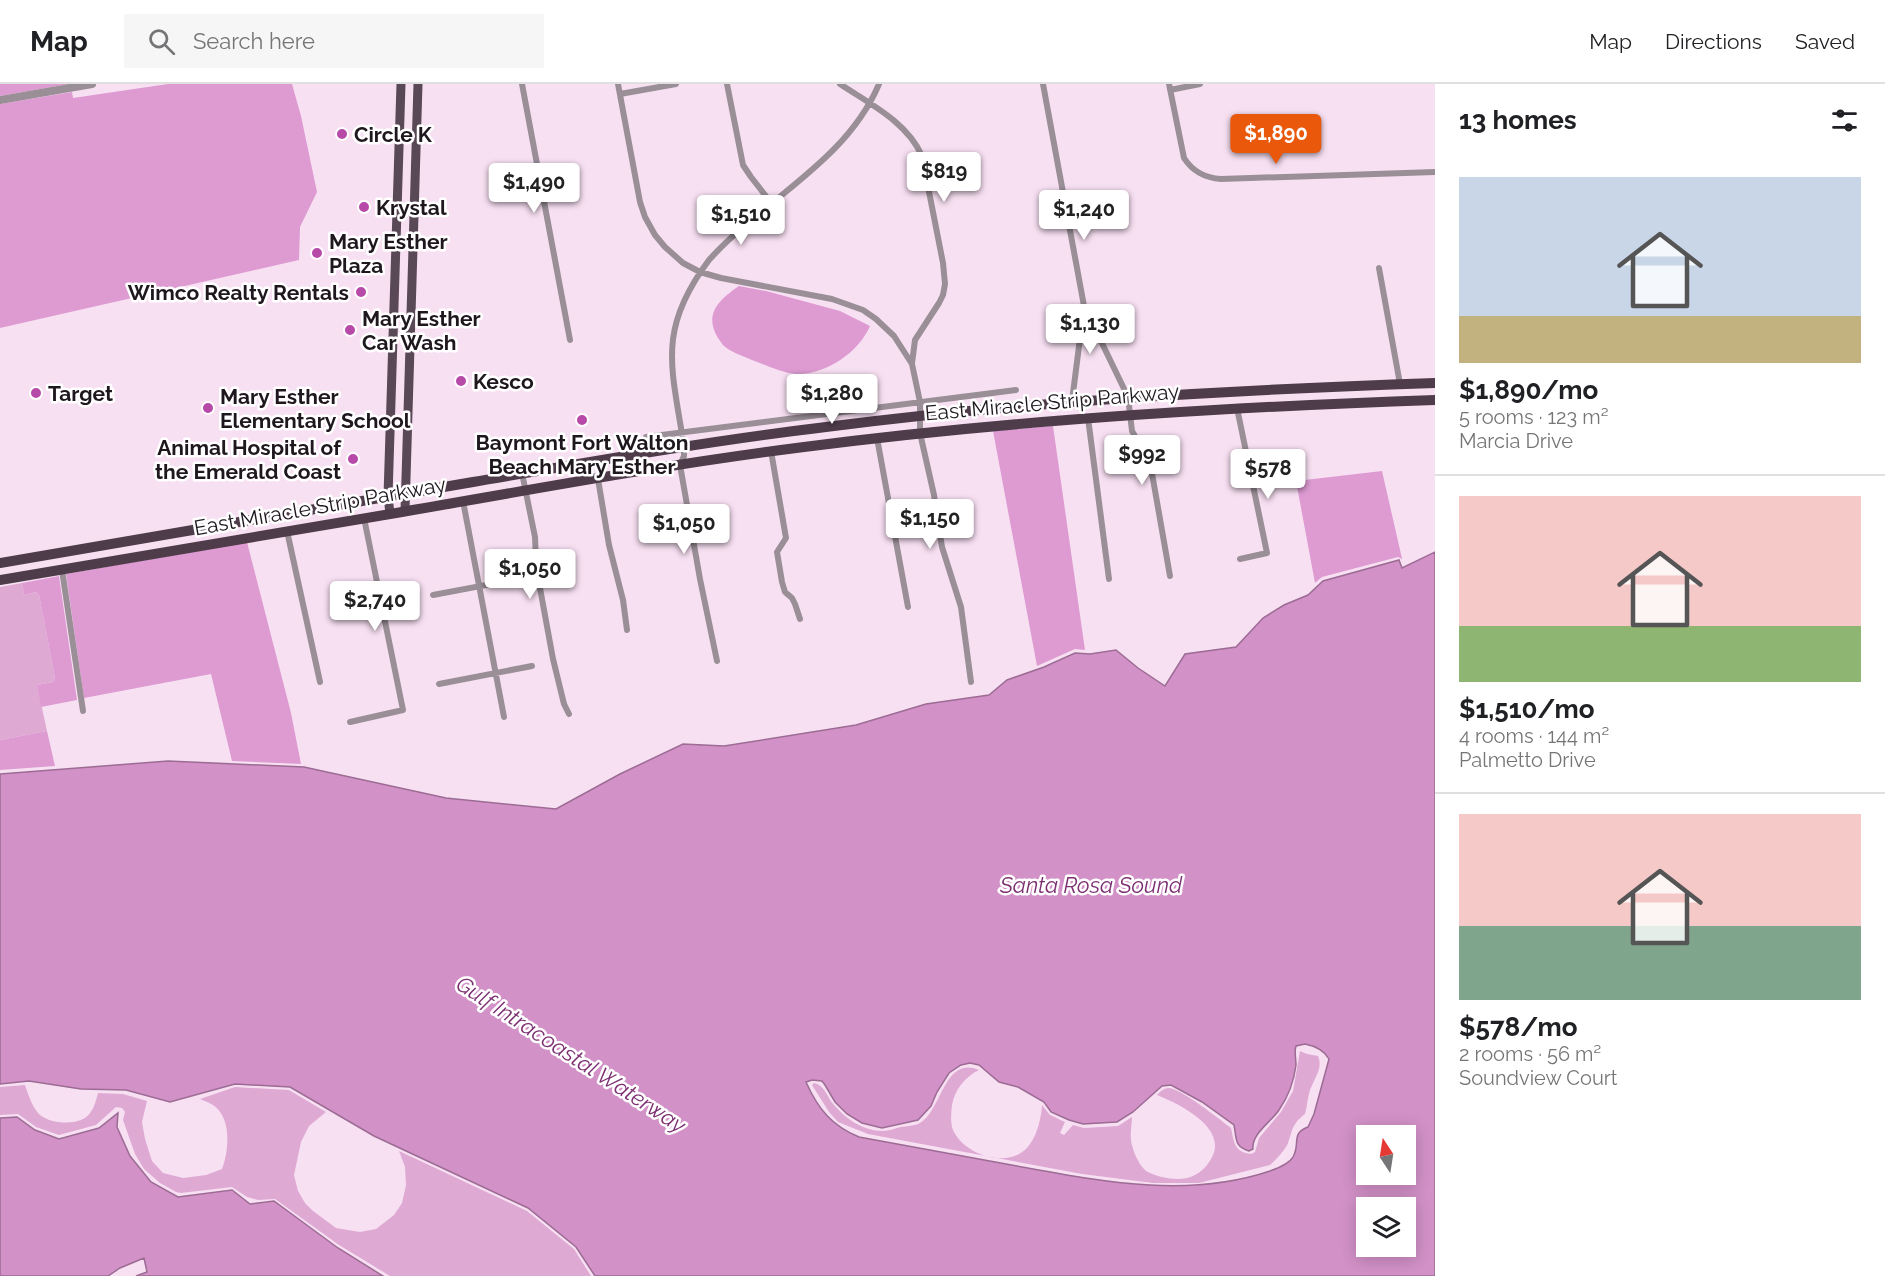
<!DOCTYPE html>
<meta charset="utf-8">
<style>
:root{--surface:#fff;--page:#f6f6f6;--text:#202124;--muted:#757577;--line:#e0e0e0;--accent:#ea580c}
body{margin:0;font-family:Raleway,sans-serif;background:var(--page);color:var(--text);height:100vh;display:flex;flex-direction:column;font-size:22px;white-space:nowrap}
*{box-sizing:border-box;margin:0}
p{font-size:20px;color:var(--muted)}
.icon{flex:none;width:33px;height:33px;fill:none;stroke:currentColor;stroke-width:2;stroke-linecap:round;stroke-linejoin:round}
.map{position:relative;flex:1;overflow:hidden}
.details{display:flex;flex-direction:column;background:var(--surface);width:450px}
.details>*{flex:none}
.needle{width:39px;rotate:348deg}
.tools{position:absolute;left:1356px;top:1041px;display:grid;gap:12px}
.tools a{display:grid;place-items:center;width:60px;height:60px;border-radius:0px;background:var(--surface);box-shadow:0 3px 15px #0003;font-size:30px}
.price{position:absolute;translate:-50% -51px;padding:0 14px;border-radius:6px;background:#fff;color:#222;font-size:20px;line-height:39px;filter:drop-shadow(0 2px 3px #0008)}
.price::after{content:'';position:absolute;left:50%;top:36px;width:18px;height:14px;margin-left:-9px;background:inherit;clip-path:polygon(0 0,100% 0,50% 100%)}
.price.active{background:var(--accent);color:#fff}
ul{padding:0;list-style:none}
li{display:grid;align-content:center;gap:12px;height:318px;padding:0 24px}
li+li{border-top:2px solid var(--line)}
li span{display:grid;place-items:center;height:186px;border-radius:0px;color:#555}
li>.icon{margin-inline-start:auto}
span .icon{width:108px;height:108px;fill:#fffc;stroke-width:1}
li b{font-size:26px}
h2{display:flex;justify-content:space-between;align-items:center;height:72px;padding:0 24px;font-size:26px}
header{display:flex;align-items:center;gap:36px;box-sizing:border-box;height:84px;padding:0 30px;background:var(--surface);border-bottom:2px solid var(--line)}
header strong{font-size:28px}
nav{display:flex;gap:33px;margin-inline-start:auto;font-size:21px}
.search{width:420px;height:54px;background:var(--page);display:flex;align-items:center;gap:15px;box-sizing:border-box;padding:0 21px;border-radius:0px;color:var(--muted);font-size:22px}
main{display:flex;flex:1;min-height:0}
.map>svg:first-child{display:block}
.green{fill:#deaad4}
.forest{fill:#dd9bd2}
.water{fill:#d291c7;stroke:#9c6c94;stroke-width:1.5;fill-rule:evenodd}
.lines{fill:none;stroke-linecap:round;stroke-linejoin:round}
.minor{stroke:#9a8f97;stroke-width:6}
.tertiary{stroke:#9a8f97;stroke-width:8}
.primary{stroke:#594856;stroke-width:9}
.trunk{stroke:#4e3c4a;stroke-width:10}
.poi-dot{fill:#b74aa9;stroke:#fff;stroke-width:2}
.labels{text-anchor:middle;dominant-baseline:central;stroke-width:5;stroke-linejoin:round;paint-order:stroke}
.poi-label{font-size:21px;font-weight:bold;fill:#1f171e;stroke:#fff;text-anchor:start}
.street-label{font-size:21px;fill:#1f171e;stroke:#fff}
.water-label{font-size:22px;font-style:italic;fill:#7b2f71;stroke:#fff}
</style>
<header>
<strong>Map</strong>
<div class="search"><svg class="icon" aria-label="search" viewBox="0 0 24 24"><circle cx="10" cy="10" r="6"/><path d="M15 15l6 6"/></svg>Search here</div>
<nav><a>Map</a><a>Directions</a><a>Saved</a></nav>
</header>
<main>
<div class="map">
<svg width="1435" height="1192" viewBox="0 0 1435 1192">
<rect width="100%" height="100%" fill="#f8e0f3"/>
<!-- green -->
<path class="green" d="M22,499L24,511L36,508L39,511L55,594L53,598L37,601L47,647L0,656V503Z
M1300,967L1307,970L1318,972C1324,986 1312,996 1309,1010C1307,1017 1307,1023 1305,1030C1292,1040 1293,1045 1288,1059C1286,1065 1274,1078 1270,1081L1199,1099H1153L1082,1090L868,1050L838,1038L829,1028L812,1001L814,999C826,1002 827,1014 835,1022C847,1036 864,1047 883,1047C889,1047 896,1044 901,1043C907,1042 915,1042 920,1039C942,1026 944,971 979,986C965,993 955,1005 952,1021C951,1030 950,1041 954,1048C965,1069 998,1081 1019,1070C1035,1062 1041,1037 1042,1021L1050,1031L1065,1038L1060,1049L1064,1051L1073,1041L1084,1044L1118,1042L1132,1033C1132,1040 1130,1048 1131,1056C1132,1065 1139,1083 1148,1088C1160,1094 1181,1098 1193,1092C1202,1088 1208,1081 1212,1073C1228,1043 1177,1019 1157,1011C1160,1008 1163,1004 1169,1004C1182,1005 1219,1035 1231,1044C1234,1058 1234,1068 1251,1070L1255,1068L1259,1054L1281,1028L1293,1007Z
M25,1001C28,1010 33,1025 40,1031C52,1040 73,1041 85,1034C93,1029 96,1017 98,1009L123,1010L147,1017L142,1038L145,1055L152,1077L163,1089L183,1094L206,1091L222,1085C228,1069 231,1043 220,1028C216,1021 207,1018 200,1015L235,1003L289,1006L326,1028L309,1042L301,1058L294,1091L298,1107L305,1119L313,1127L336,1144L360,1148L376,1145L394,1131L402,1119L406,1101L405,1083L399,1067L527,1127L574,1165L591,1192H390L339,1161L275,1115L258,1116L247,1113L232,1103L181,1109L176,1108L160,1099L144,1085L135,1070L123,1036L125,1028L122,1024L116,1023L96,1041L59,1051L36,1043L18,1030L0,1031V1003Z"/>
<!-- forest -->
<path class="forest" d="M0,0H69L0,12Z
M168,0H292L301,32L317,108L300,143L299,176L0,244V20L72,8L73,14Z
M739,202L766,207L840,227L870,242C859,268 826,291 796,290C782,289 766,281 752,276C743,272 730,268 723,261C723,261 718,254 718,254C703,230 720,215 739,202Z
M1053,342L1085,566L1075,565L1037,582L993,347Z
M1382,387L1403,479L1402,475L1398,473L1322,493L1315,499L1296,397Z
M247,458L291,629L301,680L232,677L211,590L84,614L66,490Z
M59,492L77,616L41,623L37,601L53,598L55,594L39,511L36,508L24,511L22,499Z
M47,647L55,682L0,686V656Z"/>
<!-- water -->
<path class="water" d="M1435,468V1192H595L576,1163L528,1124L374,1052L290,1003L235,1000L170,1018L126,1006L81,1005L29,997L0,1000V690L168,677L304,683L446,714L556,725L620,690L683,660L724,662L856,641L926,620L989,611L1007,596L1044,583L1075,569L1090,570L1116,566L1138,584L1165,602L1185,570L1236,563L1263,534L1284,521L1308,511L1323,497L1399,476L1402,484ZM1305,960C1315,962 1324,966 1329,975L1314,1030L1308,1043C1290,1050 1301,1059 1293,1073C1289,1080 1278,1084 1270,1087C1187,1115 1100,1097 1017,1082C964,1072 912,1063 859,1053C832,1042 818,1025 806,998L812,996L822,997L825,1001L835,1018L847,1030L862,1039L882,1044L918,1036L931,1022L937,1008L949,989L961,981L970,979L979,981L999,998L1018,1003L1044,1018L1051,1028L1069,1036L1083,1040L1117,1038L1133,1028L1162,1002L1171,1001L1202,1018L1234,1041C1237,1056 1234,1062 1249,1067L1253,1065C1251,1050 1272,1037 1279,1026C1288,1013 1294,997 1296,981C1296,974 1294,968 1296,962ZM1366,1052H1406V1090H1366ZM1366,1124H1406V1162H1366Z
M118,1029L117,1043L130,1072L151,1098L178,1113L232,1106L250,1120L274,1117L338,1164L383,1192H136L147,1188L144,1174L120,1184L108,1192H0V1034L17,1033L35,1046L59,1055L99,1044Z"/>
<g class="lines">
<!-- minor -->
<path class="minor" d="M522,0L570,256
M618,0L640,118L645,133L655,151L665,163L683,179L700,188L721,194L832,215L863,226L876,235L894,252L912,280L920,318V349L934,411L942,463L961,523L971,598
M727,0L743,81L751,93L772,120
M840,0C870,20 907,38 922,72L943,179L945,200L943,211L939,219L915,256L912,279
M1043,0L1084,222L1128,313L1132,347L1150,378L1170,492
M1169,0L1184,74C1193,88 1205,94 1221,95L1435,88
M1170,6L1200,0
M620,10L676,0
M1379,184L1400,300
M1072,317L1084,223
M1237,324L1267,469L1240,475
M1088,334L1109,495
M646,353L1016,306
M877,354L908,523
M771,367L786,454L777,468L782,498L785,508L792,514L795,520L800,535
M522,389L535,453L536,477L540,504L553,575L564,620L569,630
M598,395L609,461L623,516L627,546
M463,417L504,633
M287,447L320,598
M62,486L83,627
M433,511L518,495
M717,577L700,495L680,381L684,372V363C672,283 656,247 709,176C764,115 846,78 879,0
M439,600L532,582
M350,638L403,626L364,434"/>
<!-- tertiary -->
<path class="tertiary" d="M0,16L92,0"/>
<!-- primary -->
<path class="primary" d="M405,427L418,0
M390,430L388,412L401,0"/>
<!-- trunk -->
<path class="trunk" d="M0,479C158,451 316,424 473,398C590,378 708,357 826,343C1028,317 1231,306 1435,299
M0,496C134,474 268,451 402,428C535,405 669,380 804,363C1013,336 1224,323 1435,316"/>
</g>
<!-- markers -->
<g class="poi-dot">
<circle cx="342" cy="50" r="6"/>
<circle cx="364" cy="123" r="6"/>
<circle cx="317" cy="169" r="6"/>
<circle cx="361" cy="208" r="6"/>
<circle cx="350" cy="246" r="6"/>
<circle cx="461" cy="297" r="6"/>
<circle cx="36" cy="309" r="6"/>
<circle cx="208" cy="324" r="6"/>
<circle cx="582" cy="336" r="6"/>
<circle cx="353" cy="375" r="6"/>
</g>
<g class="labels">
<!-- poi labels -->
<g class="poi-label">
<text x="354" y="50">Circle K</text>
<text x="376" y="123">Krystal</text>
<text x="329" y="157">Mary Esther<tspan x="329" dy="24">Plaza</tspan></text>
<text x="349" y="208" text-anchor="end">Wimco Realty Rentals</text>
<text x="362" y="234">Mary Esther<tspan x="362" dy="24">Car Wash</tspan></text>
<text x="473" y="297">Kesco</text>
<text x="48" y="309">Target</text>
<text x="220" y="312">Mary Esther<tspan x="220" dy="24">Elementary School</tspan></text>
<text x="582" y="358" text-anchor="middle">Baymont Fort Walton<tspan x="582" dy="24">Beach Mary Esther</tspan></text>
<text x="341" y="363" text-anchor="end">Animal Hospital of<tspan x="341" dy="24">the Emerald Coast</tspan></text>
</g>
<!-- street labels -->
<g class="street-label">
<text transform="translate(1052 318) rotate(-5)">East Miracle Strip Parkway</text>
<text transform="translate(320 422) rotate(-10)">East Miracle Strip Parkway</text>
</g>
<!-- water labels -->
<g class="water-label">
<text x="1091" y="801">Santa Rosa Sound</text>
<text transform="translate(571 970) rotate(33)">Gulf Intracoastal Waterway</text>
</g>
</g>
</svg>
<div class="tools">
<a><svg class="needle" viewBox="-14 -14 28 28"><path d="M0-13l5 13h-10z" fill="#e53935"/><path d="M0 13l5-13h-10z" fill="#757577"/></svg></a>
<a><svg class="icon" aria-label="layers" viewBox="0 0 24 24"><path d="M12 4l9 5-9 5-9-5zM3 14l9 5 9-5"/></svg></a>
</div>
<b class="price active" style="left:1276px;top:81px">$1,890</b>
<b class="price" style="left:944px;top:119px">$819</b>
<b class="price" style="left:534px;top:130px">$1,490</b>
<b class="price" style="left:1084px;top:157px">$1,240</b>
<b class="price" style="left:741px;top:162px">$1,510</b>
<b class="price" style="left:1090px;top:271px">$1,130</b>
<b class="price" style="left:832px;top:341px">$1,280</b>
<b class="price" style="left:1142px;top:402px">$992</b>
<b class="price" style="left:1268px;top:416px">$578</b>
<b class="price" style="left:930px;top:466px">$1,150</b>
<b class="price" style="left:684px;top:471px">$1,050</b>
<b class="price" style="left:530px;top:516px">$1,050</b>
<b class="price" style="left:375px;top:548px">$2,740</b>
</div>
<section class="details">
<h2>13 homes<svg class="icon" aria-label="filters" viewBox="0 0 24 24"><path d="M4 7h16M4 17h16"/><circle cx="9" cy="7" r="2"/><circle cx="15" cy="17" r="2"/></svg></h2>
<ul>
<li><span style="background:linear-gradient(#c9d6e8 75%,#c2b280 0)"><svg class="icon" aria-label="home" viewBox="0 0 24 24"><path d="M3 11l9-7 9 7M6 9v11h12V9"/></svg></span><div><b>$1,890/mo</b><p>5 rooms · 123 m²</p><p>Marcia Drive</p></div></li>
<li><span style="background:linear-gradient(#f6c9c9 70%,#8fb573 0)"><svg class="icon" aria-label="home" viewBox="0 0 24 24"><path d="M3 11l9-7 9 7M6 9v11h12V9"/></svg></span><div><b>$1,510/mo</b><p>4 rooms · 144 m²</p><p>Palmetto Drive</p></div></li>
<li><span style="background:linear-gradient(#f6c9c9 60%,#7fa58c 0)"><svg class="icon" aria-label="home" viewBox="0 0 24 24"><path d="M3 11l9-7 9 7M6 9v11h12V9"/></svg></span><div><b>$578/mo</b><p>2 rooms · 56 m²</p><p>Soundview Court</p></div></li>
</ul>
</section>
</main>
